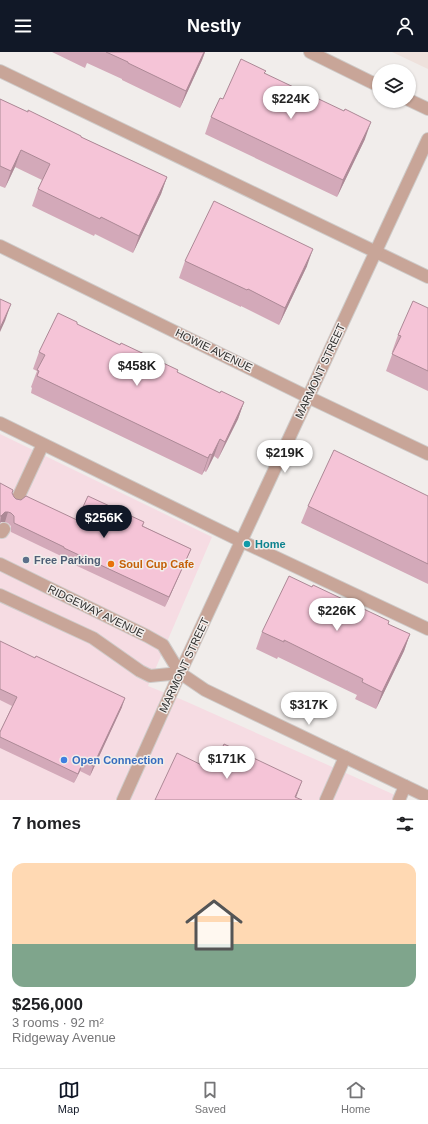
<!DOCTYPE html>
<meta charset="utf-8">
<style>
:root{--surface:#fff;--page:#f2f2f2;--text:#202124;--muted:#757577;--line:#e0e0e0;--accent:#111827}
body{margin:0;font-family:Arial,sans-serif;background:var(--page);color:var(--text);height:100vh;display:flex;flex-direction:column;font-size:15px;white-space:nowrap}
*{box-sizing:border-box;margin:0}
p{font-size:13px;color:var(--muted)}
.icon{flex:none;width:22px;height:22px;fill:none;stroke:currentColor;stroke-width:2;stroke-linecap:round;stroke-linejoin:round}
.map{position:relative;height:748px;overflow:hidden}
.sheet{display:flex;flex-direction:column;background:var(--surface);flex:1}
.sheet>*{flex:none}
.buttons{position:absolute;left:372px;top:12px;display:grid;gap:8px}
.buttons a{display:grid;place-items:center;width:44px;height:44px;border-radius:50%;background:var(--surface);box-shadow:0 1px 3px #0004;font-size:20px}
.price{position:absolute;translate:-50% -34px;padding:0 9px;border-radius:14px;background:#fff;color:#222;font-size:13px;line-height:26px;filter:drop-shadow(0 1px 2px #0008)}
.price::after{content:'';position:absolute;left:50%;top:24px;width:12px;height:9px;margin-left:-6px;background:inherit;clip-path:polygon(0 0,100% 0,50% 100%)}
.price.on{background:var(--accent);color:#fff}
ul{padding:0;list-style:none}
li{display:grid;align-content:center;gap:8px;height:212px;padding:0 12px}
li span{display:grid;place-items:center;height:124px;border-radius:12px;color:#555}
li>.icon{margin-inline-start:auto}
span .icon{width:72px;height:72px;fill:#fffc;stroke-width:1}
li b{font-size:17px}
h2{display:flex;justify-content:space-between;align-items:center;height:48px;padding:0 12px;font-size:17px}
header{display:flex;justify-content:space-between;align-items:center;height:52px;padding:0 12px;background:var(--accent);color:#fff;font-size:18px;font-weight:700}
.menu{display:flex;justify-content:space-around;align-items:center;height:56px;border-top:1px solid var(--line);background:var(--surface);font-size:11px;color:var(--muted)}
.menu a{display:grid;justify-items:center;gap:2px}
.menu .on{color:var(--accent)}
.map>svg:first-child{display:block}
.commercial{fill:#f6dce3}
.built{fill:#eee1dc}
.lines{fill:none;stroke-linecap:round;stroke-linejoin:round}
.service-casing{stroke:#cecbc9;stroke-width:14}
.minor-casing{stroke:#cecbc9;stroke-width:14}
.tertiary-casing{stroke:#cecbc9;stroke-width:14}
.service{stroke:#c8a598;stroke-width:12}
.minor{stroke:#c8a598;stroke-width:12}
.tertiary{stroke:#c8a598;stroke-width:12}
.wall{fill:#d3a9b9}
.shaded-wall{fill:#ac8996}
.building{fill:#f5c4d7;stroke:#ac8996}
.culture-dot{fill:#0f9aa8;stroke:#f1edeb;stroke-width:1.5}
.service-dot{fill:#5c6f8a;stroke:#f1edeb;stroke-width:1.5}
.food-dot{fill:#e8710a;stroke:#f1edeb;stroke-width:1.5}
.shop-dot{fill:#3f7fe0;stroke:#f1edeb;stroke-width:1.5}
.labels{text-anchor:middle;dominant-baseline:central;stroke-width:3;stroke-linejoin:round;paint-order:stroke}
.street-label{font-size:11px;fill:#302f2e;stroke:#f1edeb}
.culture-label{font-size:11px;font-weight:bold;fill:#0d838f;stroke:#f1edeb;text-anchor:start}
.service-label{font-size:11px;font-weight:bold;fill:#4e5e75;stroke:#f1edeb;text-anchor:start}
.food-label{font-size:11px;font-weight:bold;fill:#c56008;stroke:#f1edeb;text-anchor:start}
.shop-label{font-size:11px;font-weight:bold;fill:#366cbe;stroke:#f1edeb;text-anchor:start}
</style>
<header><svg class="icon" aria-label="menu" viewBox="0 0 24 24"><path d="M4 6h16M4 12h16M4 18h16"/></svg>Nestly<svg class="icon" aria-label="person" viewBox="0 0 24 24"><circle cx="12" cy="8" r="4"/><path d="M4 21q1-7 8-7t8 7"/></svg></header>
<div class="map">
<svg width="428" height="748" viewBox="0 0 428 748">
<rect width="100%" height="100%" fill="#f1edeb"/>
<!-- commercial -->
<path class="commercial" d="M0,382L212,485L148,634L185,649L406,748H0Z"/>
<!-- built -->
<path class="built" d="M392,0H428V17Z"/>
<g class="lines">
<defs>
<path id="service" d="M0,19L428,225
M0,371L241,489L428,577
M16,450L43,392
M2,480L4,477
M326,748L345,705
M399,748L405,734"/>
<path id="minor" d="M0,194L308,345L428,402
M0,512L147,584L163,593L180,621L205,638L428,745
M0,543L93,586L140,619L150,624L180,621"/>
<path id="tertiary" d="M310,0L379,34
M409,48L428,57
M123,748L180,621L428,87"/>
</defs>
<!-- service casing -->
<use href="#service" class="service-casing"/>
<!-- minor casing -->
<use href="#minor" class="minor-casing"/>
<!-- tertiary casing -->
<use href="#tertiary" class="tertiary-casing"/>
<!-- service -->
<use href="#service" class="service"/>
<!-- minor -->
<use href="#minor" class="minor"/>
<!-- tertiary -->
<use href="#tertiary" class="tertiary"/>
</g>
<!-- wall -->
<path class="wall" d="M52,0H205L202,8L180,56L122,28V27L87,11L85,16Z
M265,21L365,87L337,145L205,82L211,65L223,47Z
M0,47L81,85L167,125L161,142L133,201L95,182L94,184L32,154L38,137L42,128L15,115L5,136L0,134Z
M185,209L307,214L279,273L241,254V255L179,226Z
M428,256V339L386,319L393,300H392L398,283Z
M77,272L220,341L244,350L238,367L218,407L214,404L206,420L204,419L202,423L31,341L32,336L31,335L37,319L33,317L39,300Z
M0,431L12,441L14,445L16,447L77,468L144,470L143,474L191,497L187,506L165,555L60,506L61,504L11,480V474L8,471L5,470H1L0,471Z
M428,444V532L301,471L308,454Z
M388,572L410,582L404,599L376,657L355,647L357,643L278,605L277,607L256,597L262,580Z
M0,589L122,655L90,724L80,719L74,731L0,696V680L12,654L0,648Z"/>
<!-- shaded-wall -->
<path class="shaded-wall" d="M204,0H205L202,8L180,56L186,39Z
M371,70L365,87L337,145L343,128Z
M21,98L15,115L5,136L11,119Z
M167,125L161,142L133,201L139,184Z
M313,197L307,214L279,273L285,256Z
M11,252L5,269L0,280V276Z
M244,350L238,367L218,407L225,390Z
M220,387L214,404L206,420L212,403Z
M210,402L204,419L202,423L208,406Z
M5,460H8L5,470H1L0,471L1,464Z
M191,497L187,506L165,555L169,545Z
M410,582L404,599L376,657L382,640Z
M125,646L122,655L90,724L93,714Z
M83,709L80,719L74,731L78,722Z
M302,729L297,743L295,748V745Z"/>
<!-- building -->
<path class="building" d="M106,0H204L186,39L128,11V10Z
M241,7L266,19L264,21L344,59L345,57L371,70L343,128L211,65L220,46L223,47Z
M0,47L28,60V58L81,84V85L167,125L139,184L101,165L100,167L38,137L50,112L21,98L11,119L0,114Z
M214,149L313,197L285,256L248,237L247,238L185,209Z
M0,247L11,252L0,276Z
M413,249L428,256V319L392,302L401,284L398,283Z
M58,261L77,270V272L120,293L121,291L178,318L177,320L220,341L221,339L244,350L225,390L220,387L212,403L210,402L208,406L37,324L39,319L37,318L45,303L39,300Z
M334,398L428,444V512L308,454Z
M0,431L13,438L12,441L14,445L16,447L21,448L26,444L77,468L88,444L144,470L142,474L191,497L169,545L64,496V495L14,471V464L11,461L8,460H5L1,464H0Z
M289,524L312,535L313,533L389,569L388,572L410,582L382,640L362,630L363,627L284,588V590L262,580Z
M0,589L35,606L36,604L125,646L93,714L83,709L78,722L0,685V680L17,645L0,637Z
M224,692L302,729L295,745L302,748H155L177,701L212,718Z"/>
<!-- markers -->
<circle class="culture-dot" cx="247" cy="492" r="4"/>
<circle class="service-dot" cx="26" cy="508" r="4"/>
<circle class="food-dot" cx="111" cy="512" r="4"/>
<circle class="shop-dot" cx="64" cy="708" r="4"/>
<g class="labels">
<!-- street labels -->
<g class="street-label">
<text transform="translate(214 298) rotate(26)">HOWIE AVENUE</text>
<text transform="translate(320 319) rotate(-65)">MARMONT STREET</text>
<text transform="translate(96 559) rotate(26)">RIDGEWAY AVENUE</text>
<text transform="translate(184 613) rotate(-65)">MARMONT STREET</text>
</g>
<!-- culture labels -->
<g class="culture-label">
<text x="255" y="492">Home</text>
</g>
<!-- service labels -->
<g class="service-label">
<text x="34" y="508">Free Parking</text>
</g>
<!-- food labels -->
<g class="food-label">
<text x="119" y="512">Soul Cup Cafe</text>
</g>
<!-- shop labels -->
<g class="shop-label">
<text x="72" y="708">Open Connection</text>
</g>
</g>
</svg>
<div class="buttons">
<a><svg class="icon" aria-label="layers" viewBox="0 0 24 24"><path d="M12 4l9 5-9 5-9-5zM3 14l9 5 9-5"/></svg></a>
</div>
<b class="price" style="left:291px;top:68px">$224K</b>
<b class="price" style="left:137px;top:335px">$458K</b>
<b class="price" style="left:285px;top:422px">$219K</b>
<b class="price on" style="left:104px;top:487px">$256K</b>
<b class="price" style="left:337px;top:580px">$226K</b>
<b class="price" style="left:309px;top:674px">$317K</b>
<b class="price" style="left:227px;top:728px">$171K</b>
</div>
<section class="sheet">
<h2>7 homes<svg class="icon" aria-label="filters" viewBox="0 0 24 24"><path d="M4 7h16M4 17h16"/><circle cx="9" cy="7" r="2"/><circle cx="15" cy="17" r="2"/></svg></h2>
<ul>
<li><span style="background:linear-gradient(#ffd9b3 65%,#7fa58c 0)"><svg class="icon" aria-label="home" viewBox="0 0 24 24"><path d="M3 11l9-7 9 7M6 9v11h12V9"/></svg></span><div><b>$256,000</b><p>3 rooms · 92 m²</p><p>Ridgeway Avenue</p></div></li>
</ul>
</section>
<nav class="menu">
<a class="on"><svg class="icon" aria-label="map" viewBox="0 0 24 24"><path d="M3 6l6-2 6 2 6-2v14l-6 2-6-2-6 2zM9 4v14M15 6v14"/></svg>Map</a>
<a><svg class="icon" aria-label="saved" viewBox="0 0 24 24"><path d="M7 4h10v16l-5-4-5 4z"/></svg>Saved</a>
<a><svg class="icon" aria-label="home" viewBox="0 0 24 24"><path d="M3 11l9-7 9 7M6 9v11h12V9"/></svg>Home</a>
</nav>
